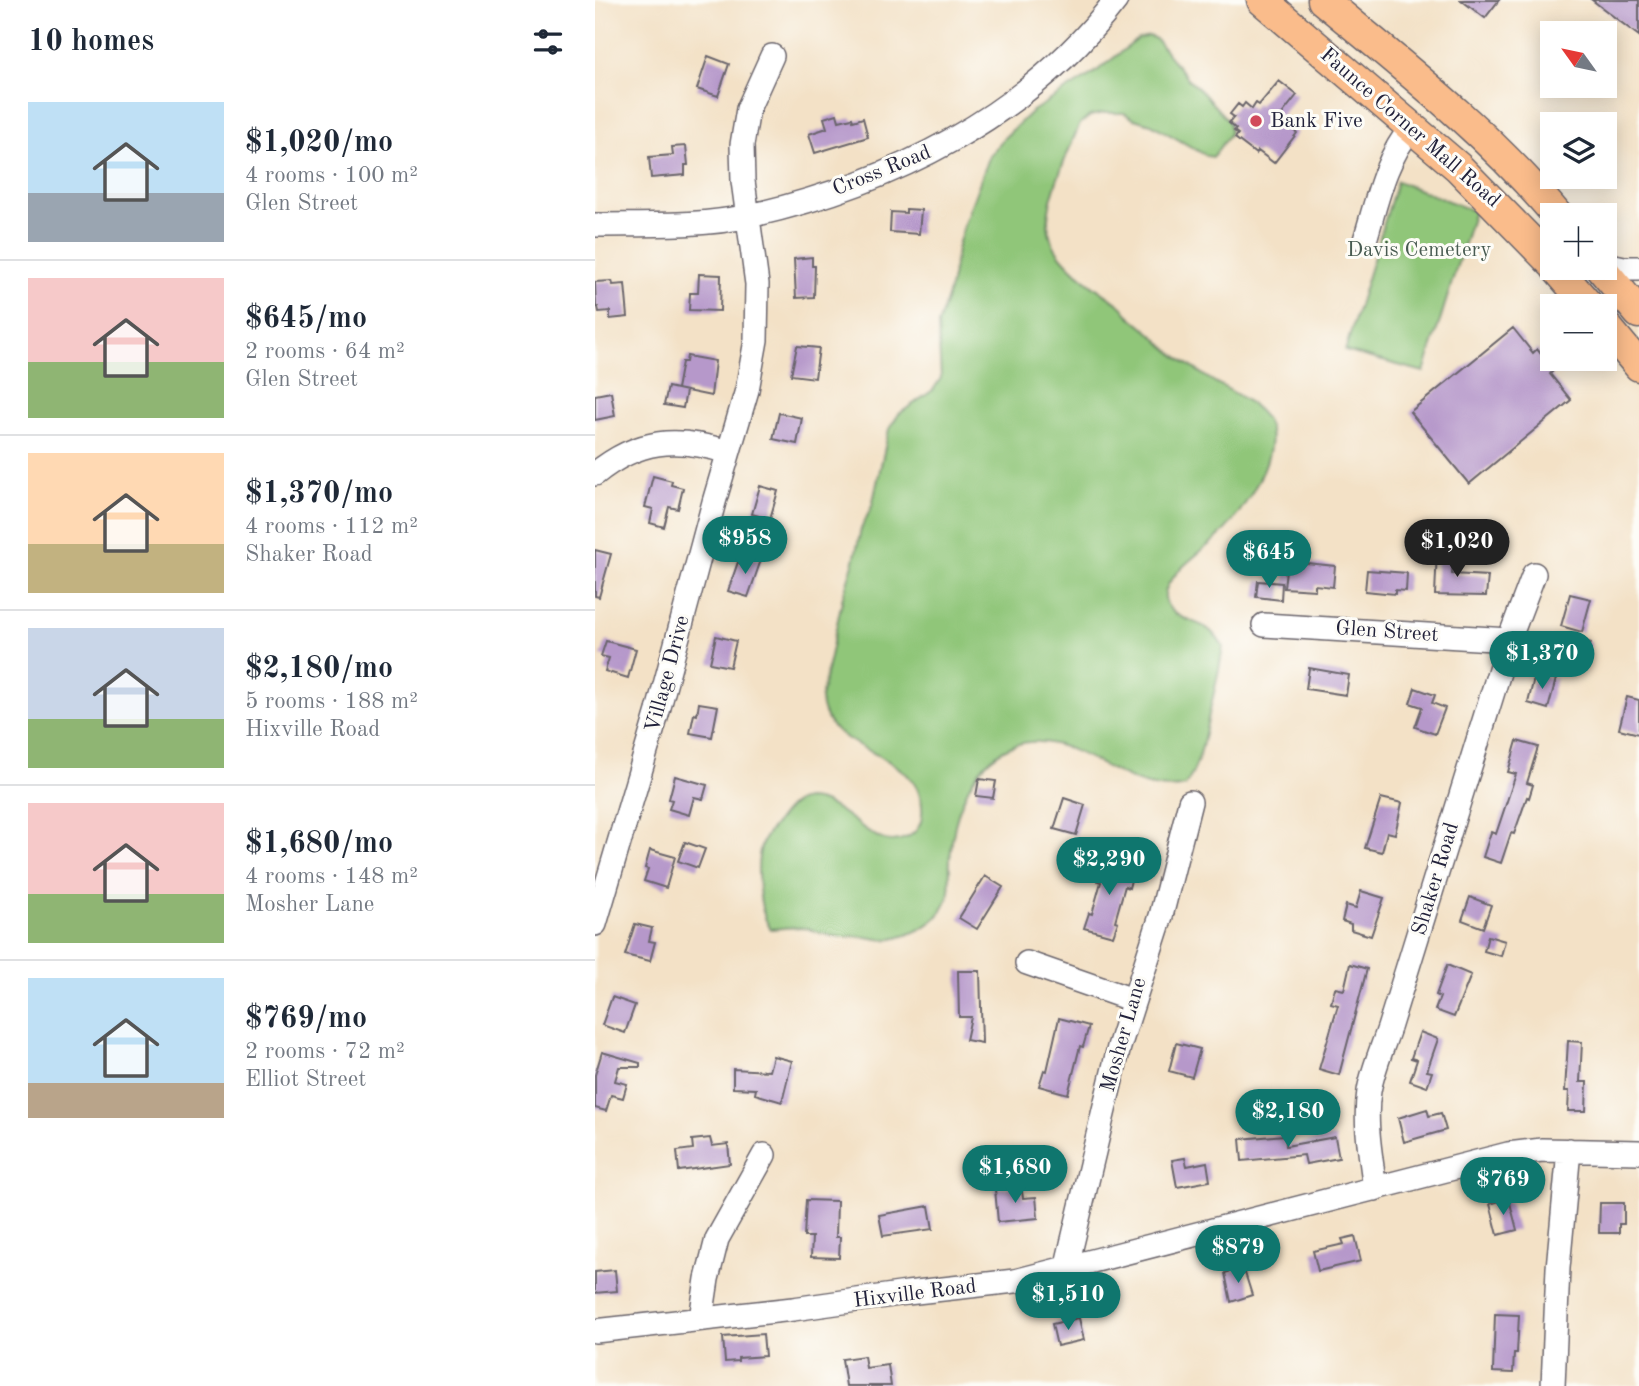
<!DOCTYPE html>
<meta charset="utf-8">
<style>
:root{--surface:#fff;--page:#f6f6f7;--text:#1f2937;--muted:#747a83;--line:#e0e1e3;--accent:#0f766e}
body{margin:0;font-family:"Old Standard TT",serif;background:var(--page);color:var(--text);height:100vh;display:flex;flex-direction:column;font-size:26px;white-space:nowrap}
*{box-sizing:border-box;margin:0}
p{font-size:23px;color:var(--muted)}
.icon{flex:none;width:38px;height:38px;fill:none;stroke:currentColor;stroke-width:2;stroke-linecap:round;stroke-linejoin:round}
.map{position:relative;flex:1;overflow:hidden}
.side{display:flex;flex-direction:column;background:var(--surface);width:595px}
.side>*{flex:none}
.needle{width:46px;rotate:303deg}
.buttons{position:absolute;left:945px;top:21px;display:grid;gap:14px}
.buttons a{display:grid;place-items:center;width:77px;height:77px;border-radius:0px;background:var(--surface);box-shadow:0 4px 18px #0003;font-size:35px}
.price{position:absolute;translate:-50% -60px;padding:0 16px;border-radius:24px;background:var(--accent);color:#fff;font-size:23px;line-height:46px;filter:drop-shadow(0 2px 4px #0008)}
.price::after{content:'';position:absolute;left:50%;top:42px;width:21px;height:16px;margin-left:-10px;background:inherit;clip-path:polygon(0 0,100% 0,50% 100%)}
.price.selected{background:#222;color:#fff}
ul{padding:0;list-style:none}
li{display:flex;align-items:center;gap:21px;height:175px;padding:0 28px}
li+li{border-top:2px solid var(--line)}
li span{display:grid;place-items:center;flex:none;width:196px;height:140px;border-radius:0px;color:#555}
li>.icon{margin-inline-start:auto}
span .icon{width:84px;height:84px;fill:#fffc;stroke-width:1}
li b{font-size:30px}
h2{display:flex;justify-content:space-between;align-items:center;height:84px;padding:0 28px;font-size:30px}
main{display:flex;flex:1;min-height:0}
.map>svg:first-child{display:block}
.green{fill:#90c679;stroke:#59745a;stroke-width:2}
.building{fill:#b698ca}
.lines{fill:none;stroke-linecap:round;stroke-linejoin:round}
.minor-casing{stroke:#6b656c;stroke-width:26}
.major-casing{stroke:#6b656c;stroke-width:33}
.minor{stroke:#fff;stroke-width:23}
.major{stroke:#fabc8b;stroke-width:30}
.poi-dot{fill:#d1495b;stroke:#fdfcf7;stroke-width:2.5}
.labels{text-anchor:middle;dominant-baseline:central;stroke-width:6;stroke-linejoin:round;paint-order:stroke}
.poi-label{font-size:21px;fill:#22223b;stroke:#fdfcf7;text-anchor:start}
.street-label{font-size:21px;fill:#22223b;stroke:#fdfcf7}
.park-label{font-size:21px;fill:#485b51;stroke:#fdfcf7}
</style>
<main>
<section class="side">
<h2>10 homes<svg class="icon" aria-label="filters" viewBox="0 0 24 24"><path d="M4 7h16M4 17h16"/><circle cx="9" cy="7" r="2"/><circle cx="15" cy="17" r="2"/></svg></h2>
<ul>
<li><span style="background:linear-gradient(#bfe0f5 65%,#9aa5b1 0)"><svg class="icon" aria-label="home" viewBox="0 0 24 24"><path d="M3 11l9-7 9 7M6 9v11h12V9"/></svg></span><div><b>$1,020/mo</b><p>4 rooms · 100 m²</p><p>Glen Street</p></div></li>
<li><span style="background:linear-gradient(#f6c9c9 60%,#8fb573 0)"><svg class="icon" aria-label="home" viewBox="0 0 24 24"><path d="M3 11l9-7 9 7M6 9v11h12V9"/></svg></span><div><b>$645/mo</b><p>2 rooms · 64 m²</p><p>Glen Street</p></div></li>
<li><span style="background:linear-gradient(#ffd9b3 65%,#c2b280 0)"><svg class="icon" aria-label="home" viewBox="0 0 24 24"><path d="M3 11l9-7 9 7M6 9v11h12V9"/></svg></span><div><b>$1,370/mo</b><p>4 rooms · 112 m²</p><p>Shaker Road</p></div></li>
<li><span style="background:linear-gradient(#c9d6e8 65%,#8fb573 0)"><svg class="icon" aria-label="home" viewBox="0 0 24 24"><path d="M3 11l9-7 9 7M6 9v11h12V9"/></svg></span><div><b>$2,180/mo</b><p>5 rooms · 188 m²</p><p>Hixville Road</p></div></li>
<li><span style="background:linear-gradient(#f6c9c9 65%,#8fb573 0)"><svg class="icon" aria-label="home" viewBox="0 0 24 24"><path d="M3 11l9-7 9 7M6 9v11h12V9"/></svg></span><div><b>$1,680/mo</b><p>4 rooms · 148 m²</p><p>Mosher Lane</p></div></li>
<li><span style="background:linear-gradient(#bfe0f5 75%,#b9a48a 0)"><svg class="icon" aria-label="home" viewBox="0 0 24 24"><path d="M3 11l9-7 9 7M6 9v11h12V9"/></svg></span><div><b>$769/mo</b><p>2 rooms · 72 m²</p><p>Elliot Street</p></div></li>
</ul>
</section>
<div class="map">
<svg width="1044" height="1386" viewBox="0 0 1044 1386">
<rect width="100%" height="100%" fill="#fdfcf7"/>
<filter id="ink" filterUnits="userSpaceOnUse"><feTurbulence type="fractalNoise" baseFrequency=".0143" numOctaves="2"/><feDisplacementMap in="SourceGraphic" scale="14" xChannelSelector="R" yChannelSelector="G"/><feConvolveMatrix kernelMatrix="1 2 1 2 8 2 1 2 1" color-interpolation-filters="sRGB"/></filter>
<filter id="wash" filterUnits="userSpaceOnUse"><feTurbulence type="fractalNoise" baseFrequency=".00686" numOctaves="4" result="noise"/><feDisplacementMap in="SourceGraphic" scale="28" xChannelSelector="R" yChannelSelector="G"/><feGaussianBlur stdDeviation="1.57" result="paint"/><feColorMatrix in="noise" values="0 0 0 0 0 0 0 0 0 0 0 0 0 0 0 0 0 1.4 0 .05"/><feComposite in="paint" operator="in"/></filter>
<g filter="url(#wash)">
<rect width="100%" height="100%" fill="#f3e1c6"/>
<!-- green -->
<path class="green" d="M554,36L561,39L592,78L608,93L634,122L635,133L618,157L612,156L556,124L539,119L529,113H509L495,116L485,124L480,135C471,157 453,198 453,221C453,237 461,252 472,263C487,280 508,292 526,306C529,308 530,311 533,314C542,323 555,331 564,341C576,354 596,366 610,376C629,389 656,398 670,419C691,449 647,514 625,535C611,549 568,576 570,597C572,617 596,619 610,627C618,631 623,639 628,646C625,668 620,688 615,710C609,737 606,763 590,786C527,801 478,721 415,747C373,765 358,818 355,859C354,875 357,893 349,907C340,924 320,933 302,938C290,941 282,939 271,937C260,936 249,938 239,936C230,935 222,931 213,929C201,926 189,928 176,929C163,912 159,861 168,841C172,833 179,826 184,819C191,810 200,799 213,799C241,800 260,826 283,837C301,847 326,836 327,815C332,747 228,758 226,698L248,596L259,561L266,529L277,506L294,429L304,414L338,390L346,378L343,325L355,288L363,245L370,221L395,155L409,138L436,112L502,71L543,39Z
M802,181L879,211L829,372L750,351Z"/>
<g id="blocks">
<!-- building -->
<path class="building" d="M866,0H904L890,18Z
M997,0H1044V36Z
M113,56L134,64L123,96L102,89Z
M684,81L702,95L684,118L702,133L679,163L663,151L661,154L640,138L643,134L639,131L641,129L634,123L639,117L635,114L643,104L647,107L650,103L657,109L661,103L664,105Z
M242,114L244,121L257,118L258,121L268,118L273,137L220,153L214,134L232,128L229,118Z
M91,146L93,165H90V175L56,178L54,157L78,155L77,147Z
M311,209L326,210L324,234L295,232L296,212L311,213Z
M217,257V266H220L219,297L201,298L199,259Z
M104,274L126,275L125,311L94,310L95,293H103Z
M17,281L18,285L30,284L33,317L15,319V311L4,312L3,307H1L0,282Z
M918,328L938,353L942,349L959,370L955,374L976,400L874,484L815,412Z
M202,346L224,348L220,378L196,375Z
M92,356L120,361L116,396L82,389L87,362H91Z
M73,387L91,391L88,408L69,405Z
M16,392L20,416L0,420V395Z
M184,413L207,418L202,444L178,439Z
M58,476L77,481L76,485L88,488L83,509L74,507L69,527L55,523L58,509L50,507Z
M165,486L183,491L175,519L157,514Z
M842,549L858,550L857,574L893,576L891,596L840,595Z
M0,550L16,554L4,597L0,596Z
M148,554L166,560L153,597L133,591L143,562L145,563Z
M692,561L740,566L738,587L720,585V590L689,588Z
M772,570L812,573L811,591L800,590V594L770,591Z
M663,581L687,583L686,600L661,597Z
M975,594L996,599L987,632L966,626Z
M121,636L141,641L135,667L115,663Z
M978,637L996,643L990,663L971,656Z
M11,641L41,649L33,678L10,671L14,658L6,656Z
M714,668L754,675L751,695L711,689Z
M940,674L961,679L953,709L933,703Z
M820,688L840,695L837,703L850,708L840,734L820,727L827,707L815,703Z
M1032,697L1044,700V734L1024,729Z
M104,703L123,706L117,737L95,733L99,714L102,715Z
M922,741L943,747L932,783L938,785L934,798L932,797L919,834L916,833L906,863L888,857L896,832L901,834L921,774L913,772Z
M80,776L112,785L108,799L99,797L94,815L74,809L77,800L74,799Z
M384,779L401,781L398,798L381,796Z
M469,798L490,805L481,835L459,829Z
M786,798L807,803L800,834L792,832L787,852L770,848Z
M90,842L110,849L103,868L83,861Z
M55,850L80,857L71,888L49,881L53,869L50,868Z
M510,859L539,868L534,888L530,886L520,921L523,922L518,936L489,928L494,913L497,914L506,882L503,881Z
M390,876L408,887L382,929L364,918Z
M766,891L789,898L776,936L756,930V924L747,921L751,905L761,908Z
M875,897L896,905L888,928L867,920Z
M40,924L57,928L54,941L60,942L55,961L30,955Z
M893,936L910,941L906,956L889,951Z
M755,964L772,969L744,1075L724,1069L743,1005L736,1003L740,988L749,990Z
M852,965L876,975L859,1017L840,1010L845,997L841,995Z
M363,971H385L387,1043L371,1040L376,1017H364Z
M17,997L40,1005L30,1033L7,1025Z
M464,1018L494,1026L488,1047L485,1046L473,1094L444,1086L449,1070L452,1071Z
M825,1032L843,1039L832,1071L837,1072L832,1087L815,1081L822,1060L816,1058Z
M973,1041L987,1042L985,1082H992L991,1111H973L974,1091H970Z
M581,1043L605,1049L597,1077L574,1071Z
M7,1052L45,1063V1067H24L20,1081L32,1084L28,1098L16,1095L11,1111L0,1108V1075Z
M178,1056L197,1061L187,1102L160,1094L161,1089L138,1088V1069L174,1071Z
M832,1109L834,1116L846,1113L851,1130L809,1142L803,1118Z
M690,1135L691,1146L740,1137L744,1158L711,1164L709,1155L647,1161L645,1139Z
M115,1138L117,1146L133,1144L135,1164L84,1171L82,1151L98,1149L97,1140Z
M590,1158L592,1166L612,1162L615,1181L582,1187L577,1160Z
M426,1186L428,1198L441,1197L443,1218L403,1222L400,1189Z
M911,1199L912,1204L915,1203L922,1230L903,1235L895,1204Z
M211,1200L242,1201L241,1237H245L244,1258L216,1257L217,1237H209Z
M1005,1203H1029V1224H1024V1233H1004Z
M334,1206L338,1229L288,1236L284,1215Z
M760,1236L766,1261L723,1271L718,1251L749,1244L747,1239Z
M646,1268L648,1274L650,1273L657,1295L636,1302L630,1273Z
M20,1270L22,1291L0,1293V1272Z
M900,1314L924,1315L922,1353H919L918,1373L898,1372Z
M484,1318L489,1340L462,1346L457,1324Z
M168,1334L170,1356L143,1358V1361L130,1362L128,1337Z
M269,1356L271,1368L293,1365L296,1386H251L247,1359Z"/>
</g>
</g>
<g filter="url(#ink)">
<use href="#blocks" fill-opacity="0" stroke="#6b656c" stroke-width="2"/>
<g class="lines">
<defs>
<path id="minor" d="M0,225C50,224 104,227 154,216C296,184 431,117 521,0
M770,240C782,200 790,159 817,127
M1010,264L1029,268H1044
M0,474C43,439 81,436 133,452
M669,625L914,640
M0,924L63,711L119,502L152,390L161,340L162,284L148,181L147,145L153,109L177,56
M432,963L538,1000
M780,1189C776,1157 769,1123 774,1091C778,1069 787,1049 794,1028L914,640L939,574
M471,1269L524,1047L566,916L595,802
M106,1319L112,1279L122,1239L169,1155
M0,1331L198,1309L312,1293L420,1281L913,1154L947,1150L1044,1152
M958,1386L963,1268L974,1150"/>
<path id="major" d="M667,0L863,167L957,263
M728,0C810,68 893,133 962,215
M961,268L994,306
M1006,268L1044,313
M1010,325L1044,366"/>
</defs>
<!-- minor casing -->
<use href="#minor" class="minor-casing"/>
<!-- major casing -->
<use href="#major" class="major-casing"/>
<!-- minor -->
<use href="#minor" class="minor"/>
<!-- major -->
<use href="#major" class="major"/>
</g>
</g>
<!-- markers -->
<circle class="poi-dot" cx="661" cy="121" r="7"/>
<g class="labels">
<!-- poi labels -->
<g class="poi-label">
<text x="675" y="121">Bank Five</text>
</g>
<!-- street labels -->
<g class="street-label">
<text transform="translate(815 128) rotate(41)">Faunce Corner Mall Road</text>
<text transform="translate(287 171) rotate(-22)">Cross Road</text>
<text transform="translate(792 632) rotate(4)">Glen Street</text>
<text transform="translate(73 674) rotate(-75)">Village Drive</text>
<text transform="translate(841 879) rotate(-73)">Shaker Road</text>
<text transform="translate(529 1035) rotate(-74)">Mosher Lane</text>
<text transform="translate(320 1294) rotate(-7)">Hixville Road</text>
</g>
<!-- park labels -->
<g class="park-label">
<text x="824" y="250">Davis Cemetery</text>
</g>
</g>
</svg>
<div class="buttons">
<a><svg class="needle" viewBox="-14 -14 28 28"><path d="M0-13l5 13h-10z" fill="#e53935"/><path d="M0 13l5-13h-10z" fill="#747a83"/></svg></a>
<a><svg class="icon" aria-label="layers" viewBox="0 0 24 24"><path d="M12 4l9 5-9 5-9-5zM3 14l9 5 9-5"/></svg></a>
<a>+</a>
<a>−</a>
</div>
<b class="price" style="left:150px;top:576px">$958</b>
<b class="price selected" style="left:862px;top:579px">$1,020</b>
<b class="price" style="left:674px;top:590px">$645</b>
<b class="price" style="left:947px;top:691px">$1,370</b>
<b class="price" style="left:514px;top:897px">$2,290</b>
<b class="price" style="left:693px;top:1149px">$2,180</b>
<b class="price" style="left:420px;top:1205px">$1,680</b>
<b class="price" style="left:908px;top:1217px">$769</b>
<b class="price" style="left:643px;top:1285px">$879</b>
<b class="price" style="left:473px;top:1332px">$1,510</b>
</div>
</main>
